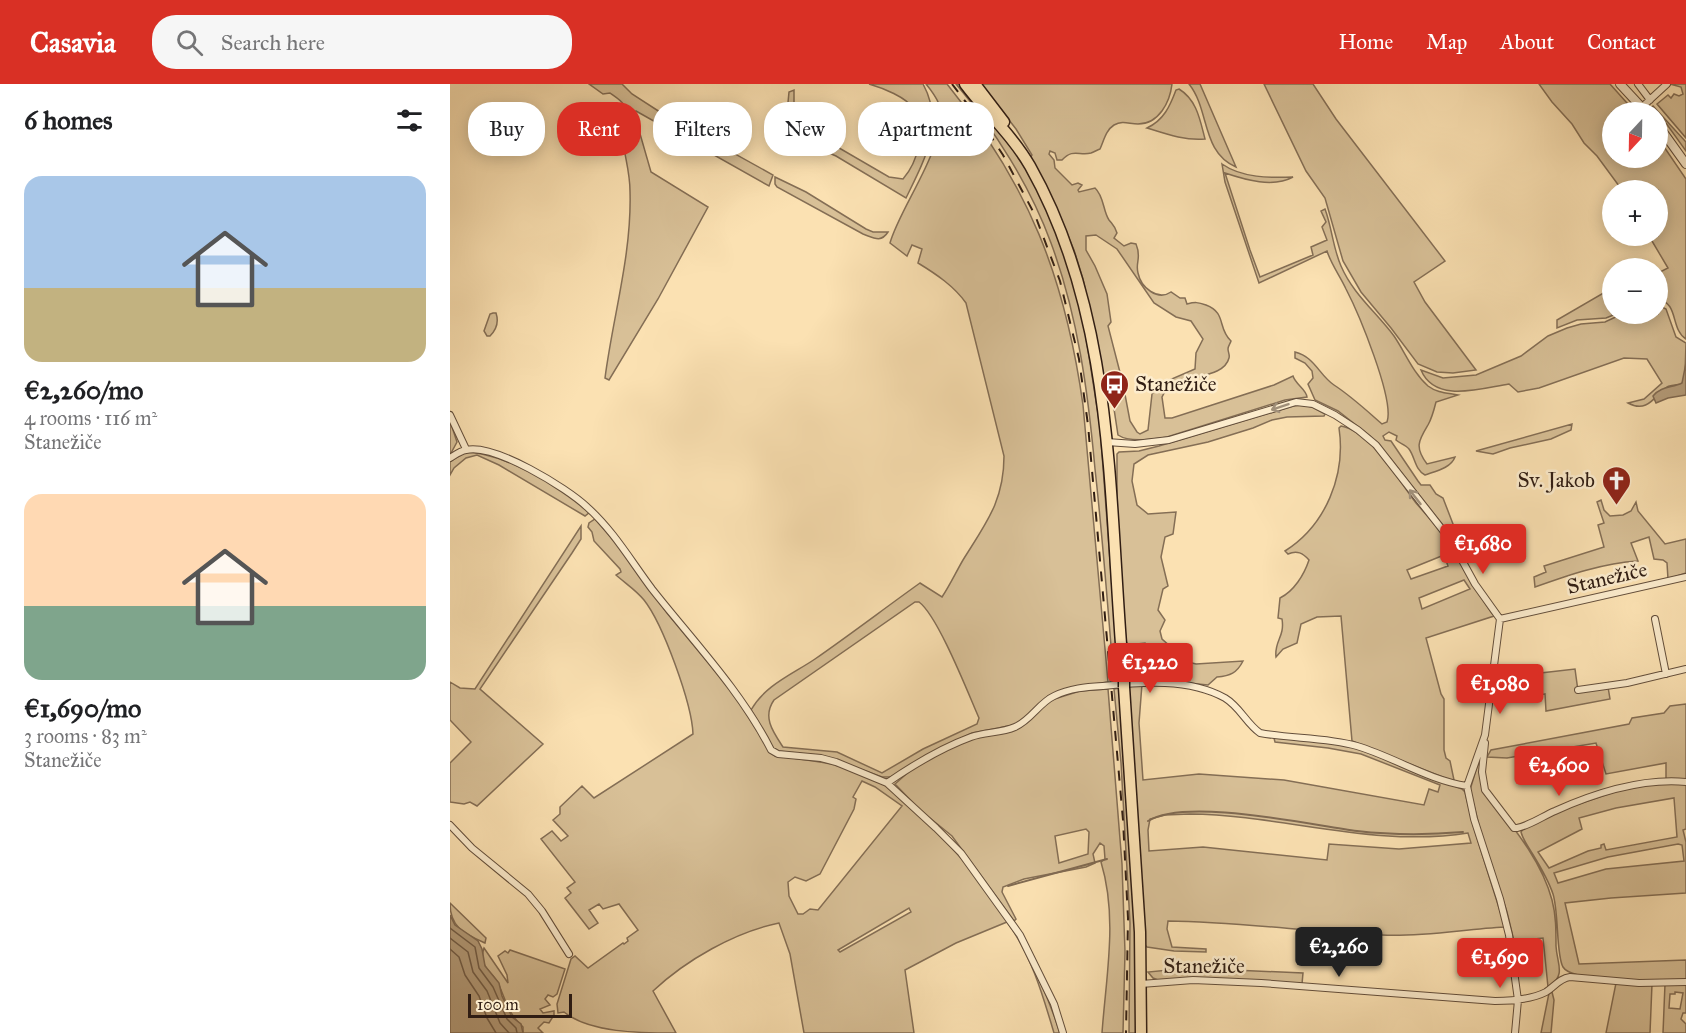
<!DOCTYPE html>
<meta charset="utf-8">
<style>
:root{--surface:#fff;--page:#f6f6f6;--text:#202124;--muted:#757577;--accent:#d93025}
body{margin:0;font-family:"IM FELL Great Primer",serif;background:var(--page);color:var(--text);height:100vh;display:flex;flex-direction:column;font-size:22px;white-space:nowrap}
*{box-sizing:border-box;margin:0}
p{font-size:20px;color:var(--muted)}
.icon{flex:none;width:33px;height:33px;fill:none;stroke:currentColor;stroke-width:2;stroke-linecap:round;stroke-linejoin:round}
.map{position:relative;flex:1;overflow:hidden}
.sheet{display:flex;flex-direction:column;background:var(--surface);width:450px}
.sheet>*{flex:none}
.banner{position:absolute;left:18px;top:18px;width:570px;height:54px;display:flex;gap:12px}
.needle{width:39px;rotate:202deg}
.controls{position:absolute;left:1152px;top:18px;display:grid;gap:12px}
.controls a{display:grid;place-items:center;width:66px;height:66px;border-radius:50%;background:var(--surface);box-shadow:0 3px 15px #0003;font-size:30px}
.scale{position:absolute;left:18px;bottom:15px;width:104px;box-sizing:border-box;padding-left:6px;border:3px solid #301d13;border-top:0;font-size:16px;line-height:21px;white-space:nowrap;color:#301d13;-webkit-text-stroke:4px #fceccd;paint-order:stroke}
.price{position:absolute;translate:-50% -51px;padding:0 14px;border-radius:6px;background:var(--accent);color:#fff;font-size:20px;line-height:39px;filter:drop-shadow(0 2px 3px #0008)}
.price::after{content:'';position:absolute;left:50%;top:36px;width:18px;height:14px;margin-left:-9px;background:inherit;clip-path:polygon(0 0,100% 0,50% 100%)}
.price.current{background:#222;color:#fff}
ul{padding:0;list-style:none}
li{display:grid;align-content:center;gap:12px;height:318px;padding:0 24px}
li span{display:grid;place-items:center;height:186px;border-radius:18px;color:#555}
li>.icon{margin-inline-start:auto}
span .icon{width:108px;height:108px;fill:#fffc;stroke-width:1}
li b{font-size:26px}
h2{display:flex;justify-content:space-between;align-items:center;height:72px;padding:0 24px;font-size:26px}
.chip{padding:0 21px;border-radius:24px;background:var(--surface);box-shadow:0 3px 15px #0003;font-size:21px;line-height:54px}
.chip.current{background:var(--accent);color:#fff}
header{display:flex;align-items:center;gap:36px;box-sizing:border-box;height:84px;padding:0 30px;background:var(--accent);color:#fff}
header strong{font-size:28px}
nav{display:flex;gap:33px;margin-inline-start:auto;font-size:21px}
.search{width:420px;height:54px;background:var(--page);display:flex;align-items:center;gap:15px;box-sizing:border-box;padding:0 21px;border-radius:24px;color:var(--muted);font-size:22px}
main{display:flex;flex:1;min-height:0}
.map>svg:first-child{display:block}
.green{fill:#d8c097;stroke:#846e55;stroke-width:1.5;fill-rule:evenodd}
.water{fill:#b69e7c;stroke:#806a52;stroke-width:1.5}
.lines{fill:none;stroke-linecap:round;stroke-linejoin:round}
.shore{stroke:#735e48;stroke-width:1.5}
.stream{stroke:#806a52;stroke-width:2}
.minor-casing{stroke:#634e3b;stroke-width:8}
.tertiary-casing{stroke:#634e3b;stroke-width:10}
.primary-casing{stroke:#301d13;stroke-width:13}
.minor{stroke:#fceccd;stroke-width:6}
.tertiary{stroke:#fceccd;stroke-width:8}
.primary{stroke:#fbe1b2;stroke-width:10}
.rail{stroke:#301d13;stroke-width:2;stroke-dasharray:10 10;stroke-linecap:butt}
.primary-bridge-casing{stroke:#301d13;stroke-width:13;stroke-linecap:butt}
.primary-bridge{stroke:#fbe1b2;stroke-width:10}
.oneway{stroke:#a08f79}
.labels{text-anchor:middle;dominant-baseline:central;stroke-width:5;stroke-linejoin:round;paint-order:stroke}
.poi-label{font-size:21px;fill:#301d13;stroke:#fceccd;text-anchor:start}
.street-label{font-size:21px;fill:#301d13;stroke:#fceccd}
</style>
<header>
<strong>Casavia</strong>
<div class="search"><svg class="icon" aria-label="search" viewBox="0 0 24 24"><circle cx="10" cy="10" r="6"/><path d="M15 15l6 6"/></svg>Search here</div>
<nav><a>Home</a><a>Map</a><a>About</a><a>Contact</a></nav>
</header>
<main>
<section class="sheet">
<h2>6 homes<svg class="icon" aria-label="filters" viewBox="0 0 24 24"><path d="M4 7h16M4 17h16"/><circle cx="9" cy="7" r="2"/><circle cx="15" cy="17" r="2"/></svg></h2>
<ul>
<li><span style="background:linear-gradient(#a9c7e8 60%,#c2b280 0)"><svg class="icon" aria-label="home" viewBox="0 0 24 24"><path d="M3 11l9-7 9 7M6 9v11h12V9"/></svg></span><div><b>€2,260/mo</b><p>4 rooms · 116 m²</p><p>Stanežiče</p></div></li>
<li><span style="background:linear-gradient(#ffd9b3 60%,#7fa58c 0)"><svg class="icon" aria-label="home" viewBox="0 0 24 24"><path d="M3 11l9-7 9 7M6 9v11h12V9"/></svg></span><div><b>€1,690/mo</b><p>3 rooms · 83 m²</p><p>Stanežiče</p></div></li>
</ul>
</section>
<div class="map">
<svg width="1236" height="949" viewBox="0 0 1236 949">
<rect width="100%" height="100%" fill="#fbe1b2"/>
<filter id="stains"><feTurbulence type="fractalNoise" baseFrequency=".00333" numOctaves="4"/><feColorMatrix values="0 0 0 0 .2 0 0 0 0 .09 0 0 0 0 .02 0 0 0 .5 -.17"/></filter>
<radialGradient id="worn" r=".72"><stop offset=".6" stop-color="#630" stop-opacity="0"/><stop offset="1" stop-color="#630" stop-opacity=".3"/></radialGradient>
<!-- green -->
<path class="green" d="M139,0H172L182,10L213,30L323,91L319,102L186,27L184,29L201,88L258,123L208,215L159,296L155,294C163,232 182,170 180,107C180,89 175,74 173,57C171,46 180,30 174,21C171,16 164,12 160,9L153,10Z
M419,0H473C495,40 474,77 456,114L386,72L335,50L339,8L344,6V18L340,43L372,54L439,93L453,95C467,79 478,44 464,25C456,13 433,4 419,0Z
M476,0H497C579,101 615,193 633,321L658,598L618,604L598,612L577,633L564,641L522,649L477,671L441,693H432L374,672L328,667L323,664L301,626C315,601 343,590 365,575C401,550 435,524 470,499L492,513C500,501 506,488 513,476C536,439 554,417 554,372L516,219C504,202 486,190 468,179L472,165L462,161L457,172L440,159C450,122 500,59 489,20C486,13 481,6 476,0ZM465,518H469C488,532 518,609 529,634L527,640L473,665L432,689L387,668L333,663C323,648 312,633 324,616Z
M506,0H511L552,48L583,96L616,170L635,247L650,343L669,598H664C658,527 653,456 645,385C638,308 628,232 601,159C580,102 545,46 506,0Z
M531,0H722C720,18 709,40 688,40C679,40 673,36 664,41C656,46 654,56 650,65C647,66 644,68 641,69C629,72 623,64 612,76H607L605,69L600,67L599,70L604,76L605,84L622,101L628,99L632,101L628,106L629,108L645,104C654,112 653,127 659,136C663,141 665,142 667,149L664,154L674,162L681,159L686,160C692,174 685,178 688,189C691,204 708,217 721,208L730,214H735L737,220C745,218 748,218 756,221C777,229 767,244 781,257C780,260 778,262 778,265C778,268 780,271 779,274C773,298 723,288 712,313L715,334H722L824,301L843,292C846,301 856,305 857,313L835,316L717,353C703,355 680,359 668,351L664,325L653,288L633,195L624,166L605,121L580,74L582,71L566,45ZM646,151L667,165L704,219L726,233L741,237L753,255L746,269L745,285L710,300L702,310L698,346L690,350L687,348L680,337L673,300L658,242L661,238L657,210L645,182L636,166V152Z
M739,0H750L786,83C751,68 760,26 739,0Z
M814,0H863L886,35L995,177L964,198L975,218L1026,286L1003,289L987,288L968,280L941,244L911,208L893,177L875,114L856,87Z
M1089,0H1160L1185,28H1162V74H1208V54L1236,95V255C1220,245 1229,218 1208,216V189L1218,184L1199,152H1208V106H1172L1147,72L1134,59L1122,40L1102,18Z
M1220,0H1236V54L1207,20L1218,11L1221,14L1224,10L1229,12L1233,10L1231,3Z
M729,5C747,16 750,36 755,55C736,57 716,50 697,44C714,36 720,22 726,6Z
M1203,22L1236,58V67L1208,28L1201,24Z
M772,80C792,94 820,94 843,93C823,104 796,96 775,89L800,166L810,193L863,171L861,163L877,156L872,143L876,138L871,127L875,125C882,144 883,164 891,182C903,210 926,228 944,252C955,268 963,289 978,302C987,309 998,309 1008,311L986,318C984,326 982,334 978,341C969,356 964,363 977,380L1005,373C1001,384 986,387 975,391C965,386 965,373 959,365C956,361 949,359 946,356L947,352L939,348L933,352L935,356L941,357L968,397L971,401H980L986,410L993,414L1003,440L996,445L940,374L920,352L888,327L865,316L858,300L863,294L862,287L855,279L845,274V268C865,273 869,291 884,301C901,312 916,326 932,340L937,338C945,316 908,228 896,205C890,192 881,180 877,167L809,199L775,98Z
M325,93L356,108L416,145L423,148H438C431,159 424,154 413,150L327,103L325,100Z
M1162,204V230H1166L1156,234L1127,236L1107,244V236Z
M1208,221L1216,225L1226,253L1236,259L1235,291L1232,300C1228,301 1221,301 1217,303C1205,311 1198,330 1178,319L1194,315L1212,299L1197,275L1174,274L1089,304L1068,308L1059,300C1032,304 985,320 971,286L993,294L1026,291L1071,272L1098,252L1117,244L1131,240L1155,238L1172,230H1208Z
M43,229H46C49,238 46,246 40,252H37L34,247L40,230Z
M852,321L862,323L875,330L874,332L837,333L822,336L803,344L758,358L698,371L684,380L682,397L687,421L698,430L726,428L723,450L715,453L711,473L718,502L713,505L708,526L715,536L710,547L712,555L738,578L746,580L793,577C787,589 780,592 767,593L758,601L708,596L679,597V578L682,575L696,573L695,559L678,561L676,557L667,443V370L669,368L689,367L709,362L843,322Z
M0,337L7,358L0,371Z
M1122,340L1121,346L1101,355L1060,364L1043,370L1026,367Z
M891,342C922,348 948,396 966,419C979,434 993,449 1004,465C1018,488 1028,511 1044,532L976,554L991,610L994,615V666L996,674L1000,677L1004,696H1000L902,657L891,532L867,533L851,540L847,559L833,565L826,573C824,557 835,553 832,535L828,534L830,514C844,507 854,491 859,476C853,469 847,466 838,470L835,467C876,441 896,391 889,344ZM994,471L998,482L961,495L957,486ZM1014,496L1020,505L972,525L969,514Z
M15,368C45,368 89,391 114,407C123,413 131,421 140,428L135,432L49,381L27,371L16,374L4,384L0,391V378Z
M1151,416L1154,426L1160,432L1173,431L1181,427L1186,418L1188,427L1215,460L1236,455V489L1218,495L1217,479L1213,476L1204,475L1199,453L1181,459L1188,477C1153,479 1119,491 1085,503L1084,493L1096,488L1094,482L1154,463L1148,441L1154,439L1147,418Z
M145,435L172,466L217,529L275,599L291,621L321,669L325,672C362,676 398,680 431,699C444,706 455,718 466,728C532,788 583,865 610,949H604C593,912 581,870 557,838L506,859L455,886L464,949H354L340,870L329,839C285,848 236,876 203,907L226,949C190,949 140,949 114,928L108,929L107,920L121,875L125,872L138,884L173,859L174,860L178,857L177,854L188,846L169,820L153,825L149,820L139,826L148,839L139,845L115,814L121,809L117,804L125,798L91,755L102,747L111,757L118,752L103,736L110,730V723L132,702L144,714L243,650C242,620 213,540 194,516C187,507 175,499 166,491L171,488L170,485L144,457L142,448L138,443L139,439ZM412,697L425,703L452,722L368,826L360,825L353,830H348L339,812L338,798L345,793L356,797L370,790L404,725L406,715L403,713ZM459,824L461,828L390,868L388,866Z
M131,442V455L122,469L30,605L93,660L27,722L20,718L14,720L0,718V679L21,658L0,636V598L10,604L25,605Z
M1125,585L1128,607L1158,603L1160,615L1096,627L1095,610L1085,612L1082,590Z
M692,600L689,639L693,696L749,690L834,696L974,721L979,705L988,708L990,701L911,670L878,664L825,658L824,654L878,658L907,664L1012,705L1015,708L1023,741L1055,843C1014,845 974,853 932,851C861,848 790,838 718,837L717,845L722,863L756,865V868L724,867L697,863L695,861L679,603ZM740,730C833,731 924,764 1018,749L1021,759L949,765L879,760L877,776L753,763L699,767L698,746L700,735L715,731Z
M669,604L685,839L687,949H679L680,839L671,679L664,605Z
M658,605L672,780L675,868L673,949H652C656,892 668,834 651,778L655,775L654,762L650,759L643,770L645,779L636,783L574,795L553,803L552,808L566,835L564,837L502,752L470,726L445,700L462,685L498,665L523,654L555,649L601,616L630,607ZM636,745L639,748L638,770L609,779L605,752Z
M1236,620V696L1216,695V679L1156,690L1146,659L1057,674L1037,673L1041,666L1179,640L1182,634L1214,629L1220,622Z
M1032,666L1030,691L1032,703C1058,737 1091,774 1102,816C1106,831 1106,846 1106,862C1107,881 1116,888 1100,904L1098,903L1093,854L1064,857L1057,828L1031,749L1020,706Z
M1209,699H1236V745L1233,746L1236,758V809L1161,814L1115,819L1129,880L1236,876V896C1215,896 1123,900 1113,883C1106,871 1109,829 1103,810C1098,795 1090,782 1082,769C1078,762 1073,756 1071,748L1073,745L1120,723L1167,707ZM1224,714L1227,753L1156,766L1154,760L1151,761V764L1138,767L1099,784L1088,768L1132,745L1129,734L1166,724ZM1228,760L1232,761L1234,777L1156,785L1108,799L1104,789L1158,773Z
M0,819L36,854L35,859C15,850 0,844 0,819Z
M34,864L58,899L57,891L48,872L55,867L58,869L60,866L115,885L107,910L103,913L98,911L95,915L100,921L90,925L93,929L104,927V931L99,939L94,938L88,944L93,949H73V943C58,929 57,920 49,901C44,888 27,883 34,864Z
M739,884L853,889L852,900L708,896L703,894L698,888Z
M1166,899L1202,900L1200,949H1156Z
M1236,899V929H1233L1231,935L1236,940V949H1213L1215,900ZM1225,908L1233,909L1230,925L1219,924L1220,910H1225Z
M1102,908L1104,916L1101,949H1091L1099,909Z"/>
<!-- water -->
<path class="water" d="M1236,279V311L1218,314L1206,319L1203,312C1211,302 1222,304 1232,299Z
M0,831L5,841L28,857L32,865L35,882L49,899L52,912L62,933L71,940L73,949H0Z"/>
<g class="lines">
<!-- shore -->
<path class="shore" d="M0,844L25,863L29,884L43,903L57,935L66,944L67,949
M0,854L18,868L23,888L37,907L50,939L59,949
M0,865L9,873L15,891L29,912L37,934L46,949"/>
<!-- stream -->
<path class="stream" d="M698,737C736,713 860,741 907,747C942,751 978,751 1013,748
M558,802L657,775"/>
<defs>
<path id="minor" d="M1188,0L1200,16
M1192,23L1217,0
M0,331L16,365
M657,358L685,360L719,356L846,318L863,320L885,331L908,346L926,361L1002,458L1025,500L1050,535L1035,651L1017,702L1024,735L1050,815L1059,851L1068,916L1065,949
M0,374C5,371 10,367 16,366C44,359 117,404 137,423C163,446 181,477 202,505C243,557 291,607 321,666L328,670L371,674L386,678L437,699L486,744L511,769L570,851L604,920L613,949
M1050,535L1236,493
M1205,535L1216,590
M1128,606L1177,599L1236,585
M1035,659L1032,688L1035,706L1064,744H1067C1081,741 1093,732 1105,727C1145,709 1192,694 1236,698
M437,699C463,681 491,664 521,653C535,648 551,649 565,643C581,636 589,619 604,612C620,604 637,603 653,602C692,598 739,594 775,614C790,623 796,639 810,649C842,655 875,653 907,662C944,673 978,696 1017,702
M0,741L22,764L78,810L92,827L119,870
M691,900L743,896L811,899L1045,917C1062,917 1080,916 1096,908C1104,903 1110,894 1120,893L1189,899L1236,898"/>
<path id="tertiary" d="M1170,0L1196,28
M1208,41L1236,80"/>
<path id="primary" d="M515,0C536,28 562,51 580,82C668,238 658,424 674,597
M525,0L554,38
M674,603L690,848L691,949"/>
</defs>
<!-- minor casing -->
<use href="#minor" class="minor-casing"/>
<!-- tertiary casing -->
<use href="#tertiary" class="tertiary-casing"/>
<!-- primary casing -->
<use href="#primary" class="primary-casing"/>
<!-- minor -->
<use href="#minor" class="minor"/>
<!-- tertiary -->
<use href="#tertiary" class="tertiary"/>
<!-- primary -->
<use href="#primary" class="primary"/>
<!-- rail -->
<path class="rail" d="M502,0L534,42L553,71L585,131L610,197L629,275L638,341L673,736L678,834L676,949"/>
<defs>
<path id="primary-bridge" d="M674,597V603"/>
</defs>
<!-- primary-bridge casing -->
<use href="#primary-bridge" class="primary-bridge-casing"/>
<!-- primary-bridge -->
<use href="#primary-bridge" class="primary-bridge"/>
</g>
<!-- one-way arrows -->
<defs><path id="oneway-shaft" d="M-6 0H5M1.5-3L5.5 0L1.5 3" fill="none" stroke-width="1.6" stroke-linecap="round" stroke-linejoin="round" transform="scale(1.5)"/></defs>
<g class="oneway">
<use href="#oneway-shaft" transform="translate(830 323) rotate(162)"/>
<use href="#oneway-shaft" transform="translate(965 413) rotate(-128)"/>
</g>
<!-- icons -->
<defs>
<symbol id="bus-pin" viewBox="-11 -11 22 30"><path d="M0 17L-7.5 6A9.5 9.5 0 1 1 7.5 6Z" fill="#8f2418" stroke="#fceccd"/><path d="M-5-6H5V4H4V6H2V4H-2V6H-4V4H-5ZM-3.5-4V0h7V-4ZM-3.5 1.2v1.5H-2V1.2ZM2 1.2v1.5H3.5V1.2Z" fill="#fff"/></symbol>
<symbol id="church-pin" viewBox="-11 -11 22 30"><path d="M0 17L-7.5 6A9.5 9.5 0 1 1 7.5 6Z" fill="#8f2418" stroke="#fceccd"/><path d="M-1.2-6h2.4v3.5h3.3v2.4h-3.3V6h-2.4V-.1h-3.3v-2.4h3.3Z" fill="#fff"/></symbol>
</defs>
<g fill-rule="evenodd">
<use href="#bus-pin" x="648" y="284" width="33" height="45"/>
<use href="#church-pin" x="1150" y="380" width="33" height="45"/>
</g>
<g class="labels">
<!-- poi labels -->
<g class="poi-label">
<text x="685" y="300">Stanežiče</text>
<text x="1145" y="396" text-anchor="end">Sv. Jakob</text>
</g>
<!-- street labels -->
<g class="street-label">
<text transform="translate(1157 494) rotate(-13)">Stanežiče</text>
<text x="754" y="882">Stanežiče</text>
</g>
</g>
<rect width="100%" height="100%" filter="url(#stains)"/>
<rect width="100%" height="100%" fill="url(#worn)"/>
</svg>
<div class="controls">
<a><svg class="needle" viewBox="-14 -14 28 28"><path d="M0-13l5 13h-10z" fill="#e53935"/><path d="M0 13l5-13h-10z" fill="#757577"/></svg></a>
<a>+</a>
<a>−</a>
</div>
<div class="scale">100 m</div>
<b class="price" style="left:1033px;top:491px">€1,680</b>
<b class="price" style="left:700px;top:610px">€1,220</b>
<b class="price" style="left:1050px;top:631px">€1,080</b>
<b class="price" style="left:1109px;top:713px">€2,600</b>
<b class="price current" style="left:889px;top:894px">€2,260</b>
<b class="price" style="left:1050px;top:905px">€1,690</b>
<div class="banner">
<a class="chip">Buy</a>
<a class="chip current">Rent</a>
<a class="chip">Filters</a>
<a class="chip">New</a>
<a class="chip">Apartment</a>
</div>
</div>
</main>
